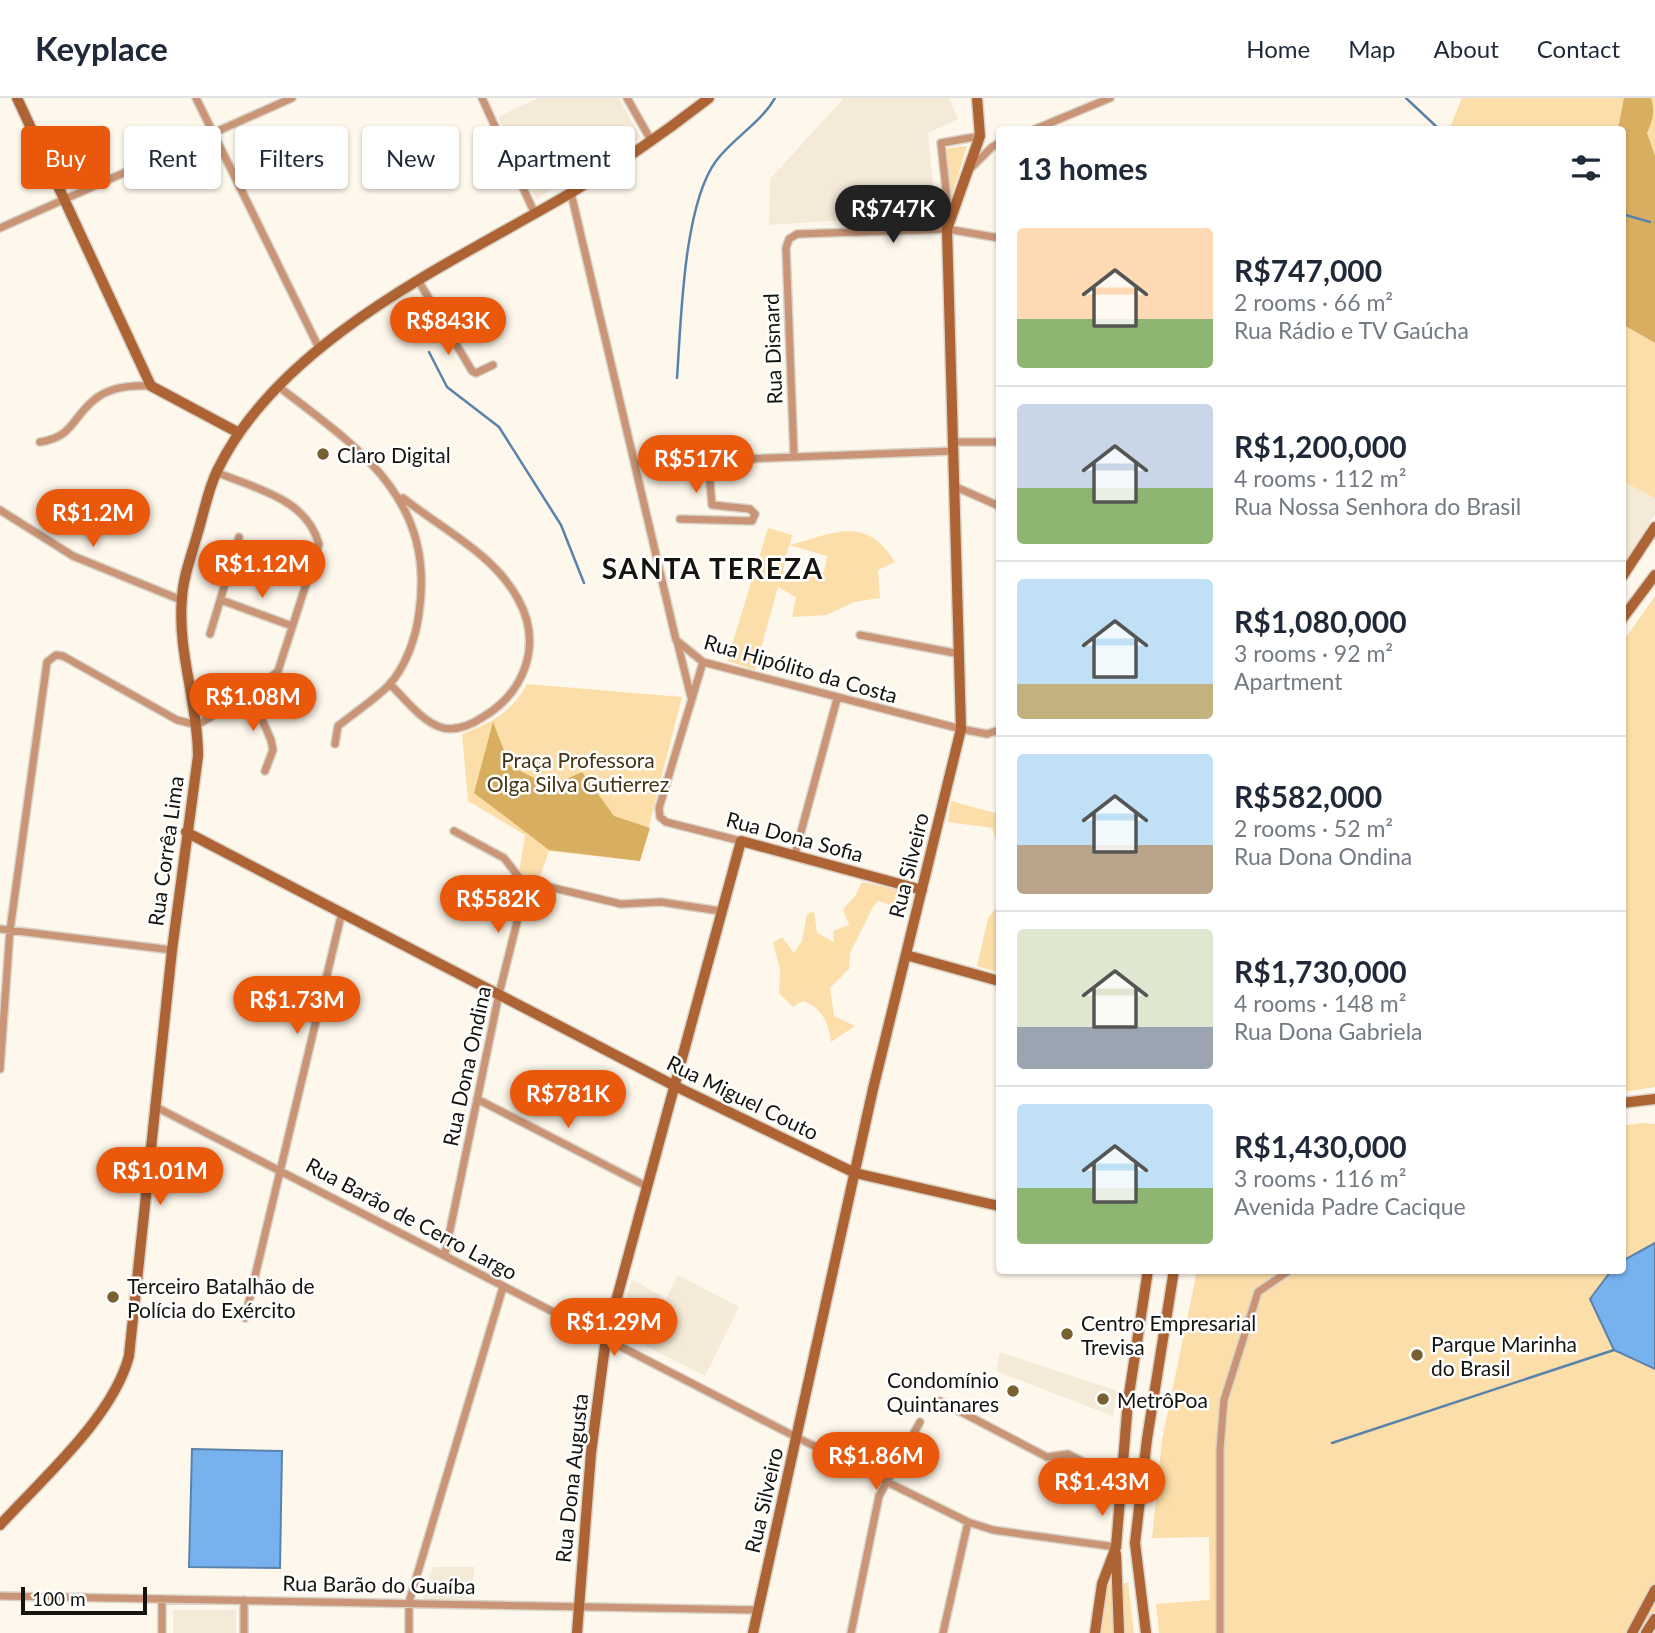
<!DOCTYPE html>
<meta charset="utf-8">
<style>
:root{--surface:#fff;--page:#f2f2f3;--text:#1f2937;--muted:#747a83;--line:#e0e1e3;--accent:#ea580c}
body{margin:0;font-family:Lato,sans-serif;background:var(--page);color:var(--text);height:100vh;display:flex;flex-direction:column;font-size:26px;white-space:nowrap}
*{box-sizing:border-box;margin:0}
p{font-size:23px;color:var(--muted)}
.icon{flex:none;width:38px;height:38px;fill:none;stroke:currentColor;stroke-width:2;stroke-linecap:round;stroke-linejoin:round}
.map{position:relative;flex:1;overflow:hidden}
.sheet{position:absolute;left:996px;top:28px;width:630px;height:1148px;display:flex;flex-direction:column;background:var(--surface);border-radius:7px;box-shadow:0 2px 5px #0004}
.sheet>*{flex:none}
.guide{position:absolute;left:21px;top:28px;width:665px;height:63px;display:flex;gap:14px}
.scale{position:absolute;left:21px;bottom:18px;width:126px;box-sizing:border-box;padding-left:7px;border:4px solid #16140f;border-top:0;font-size:19px;line-height:24px;white-space:nowrap;color:#16140f;-webkit-text-stroke:5px #fff;paint-order:stroke}
.price{position:absolute;translate:-50% -60px;padding:0 16px;border-radius:24px;background:var(--accent);color:#fff;font-size:23px;line-height:46px;filter:drop-shadow(0 2px 4px #0008)}
.price::after{content:'';position:absolute;left:50%;top:42px;width:21px;height:16px;margin-left:-10px;background:inherit;clip-path:polygon(0 0,100% 0,50% 100%)}
.price.selected{background:#222;color:#fff}
ul{padding:0;list-style:none}
li{display:flex;align-items:center;gap:21px;height:175px;padding:0 21px}
li+li{border-top:2px solid var(--line)}
li span{display:grid;place-items:center;flex:none;width:196px;height:140px;border-radius:7px;color:#555}
li>.icon{margin-inline-start:auto}
span .icon{width:84px;height:84px;fill:#fffc;stroke-width:1}
li b{font-size:30px}
h2{display:flex;justify-content:space-between;align-items:center;height:84px;padding:0 21px;font-size:30px}
.chip{padding:0 24px;border-radius:7px;background:var(--surface);box-shadow:0 2px 5px #0004;font-size:24px;line-height:63px}
.chip.selected{background:var(--accent);color:#fff}
header{display:flex;align-items:center;gap:42px;box-sizing:border-box;height:98px;padding:0 35px;background:var(--surface);border-bottom:2px solid var(--line)}
header strong{font-size:33px}
nav{display:flex;gap:38px;margin-inline-start:auto;font-size:24px}
.map>svg:first-child{display:block}
.built{fill:#f4ead7}
.green{fill:#fcdeaa;fill-rule:evenodd}
.forest{fill:#d8ae60}
.water{fill:#77b2ef;stroke:#5a83ac;stroke-width:2}
.lines{fill:none;stroke-linecap:round;stroke-linejoin:round}
.stream{stroke:#5a83ac;stroke-width:2.5}
.street-casing{stroke:#d9d3c8;stroke-width:10}
.secondary-casing{stroke:#d9d3c8;stroke-width:13}
.street{stroke:#c99576;stroke-width:7}
.secondary{stroke:#ad6333;stroke-width:10}
.poi-dot{fill:#796031;stroke:#fff;stroke-width:2.5}
.labels{text-anchor:middle;dominant-baseline:central;stroke-width:5;stroke-linejoin:round;paint-order:stroke}
.street-label{font-size:21px;fill:#16140f;stroke:#fff}
.poi-label{font-size:21px;fill:#16140f;stroke:#fff;text-anchor:start}
.park-label{font-size:21px;fill:#463412;stroke:#fff}
.district-label{font-size:28px;font-weight:bold;letter-spacing:2px;fill:#16140f;stroke:#fff}
</style>
<header>
<strong>Keyplace</strong>
<nav><a>Home</a><a>Map</a><a>About</a><a>Contact</a></nav>
</header>
<div class="map">
<svg width="1655" height="1535" viewBox="0 0 1655 1535">
<rect width="100%" height="100%" fill="#fef7eb"/>
<!-- built -->
<path class="built" d="M539,0H619L641,40L536,101L498,19Z
M844,0H949L958,21L928,35L936,116L769,127L770,81Z
M1622,383L1655,400V416L1622,469Z
M678,1177L739,1209L705,1278L615,1232L632,1181L666,1201Z
M1000,1254L1117,1293L1113,1318L996,1273Z
M433,1469H475L469,1501H423Z
M173,1512H236V1535H173Z"/>
<!-- green -->
<path class="green" d="M1462,0H1655V169L1622,32H1449Z
M967,48L949,107L942,51Z
M1622,226L1655,245V400L1622,383Z
M768,430L792,437L790,447C835,435 866,417 895,464L878,472L880,500L854,504L827,517L792,519L796,499L778,489L755,572L727,563ZM789,447L827,458L824,474L803,478L783,473Z
M1655,498V989L1622,994V545Z
M527,586L682,599L640,763L549,753L540,778L525,783L519,775L525,737L468,703L462,636C491,625 512,614 527,586Z
M951,703L999,716V751L992,730L948,724Z
M862,784L904,793L911,798L908,812L878,803L873,809L850,855L849,871L830,890L834,918L855,928L831,944C829,925 822,910 803,903L793,909L779,895L780,871L773,845L782,839L794,855L802,843L807,816L814,813L817,835L834,844L833,833L849,827L843,811L855,798Z
M999,806V875L977,868L988,820Z
M1642,1025L1655,1026V1535H1159L1156,1506L1210,1502L1209,1439L1152,1440L1162,1342L1197,1173L1622,1172V1028Z
M1128,1485L1134,1535H1100L1108,1486Z"/>
<!-- forest -->
<path class="forest" d="M1624,0H1651C1655,13 1653,22 1647,35L1655,58V245L1622,226V32L1618,31Z
M493,624L510,668L551,688L582,674L614,718L650,730L640,763L549,752L474,695Z"/>
<!-- water -->
<path class="water" d="M1655,1145V1271L1614,1252L1590,1201L1611,1173L1622,1172V1163Z
M192,1351L282,1353L280,1470L189,1469Z"/>
<g class="lines">
<!-- stream -->
<path class="stream" d="M1406,0L1440,32
M1622,116L1650,124
M429,254L447,289L499,329L561,427L584,485
M677,280C681,225 683,108 716,63C733,40 761,25 775,0
M1332,1345L1614,1252"/>
<defs>
<path id="street" d="M196,0L320,252
M482,0L535,116
M627,0L652,44
M1033,32L1110,0
M971,70L992,49L999,45
M571,95L676,542L703,564L961,631L987,636L999,632
M949,119L941,45L980,38
M0,130L292,0
M418,182L472,273L476,275L493,267
M279,289C359,350 436,401 419,515C416,539 406,569 388,588C374,602 354,615 338,628L335,646
M40,344C73,339 71,321 94,302C109,289 132,287 151,288
M955,344H999
M794,359L786,150L789,141L797,136L947,131L999,140
M635,365L954,353
M956,389L999,408
M0,412L73,458L181,502
M680,421L752,423L755,416L750,411L712,407L708,362
M221,502L292,528
M210,536L239,439
M860,537L960,556
M677,543L691,599
M703,564L659,710L660,719L666,724L741,743
M390,586C404,600 423,625 443,630C458,633 471,627 483,619C525,594 543,546 518,501C494,456 442,431 403,400
M251,596L271,642L273,652L265,673
M454,733L504,760L526,788
M795,756L837,601
M526,788L537,786L621,806L661,804L720,813
M0,831L172,852
M0,971L10,832L47,564L56,557L63,558L177,622L197,627L251,596L278,573L319,446C306,400 256,391 216,374
M477,1001L646,1088
M154,1008L796,1339L968,1424L993,1432L1116,1449
M445,1156L499,896L526,788
M245,1220L342,814
M940,1303L1047,1359L1068,1356L1120,1383
M0,1498L758,1512
M162,1501V1535
M244,1535V1502
M409,1535V1504L503,1189
M851,1535L879,1398L920,1324
M943,1535L968,1424
M1220,1535V1351L1224,1302L1258,1194L1290,1172"/>
<path id="secondary" d="M17,0L151,288L239,335
M1622,479L1655,429
M1622,521L1655,477
M186,734L673,987L855,1075L999,1108
M906,857L999,883
M1622,1005L1655,1001
M0,1427C43,1380 113,1319 129,1258L172,852L198,658C198,605 177,554 182,500C183,478 192,456 198,434C204,414 208,392 217,373C280,242 450,166 569,96C618,67 664,35 709,0
M1116,1456L1119,1535
M577,1535L591,1355L606,1240L741,743L922,792
M753,1535L873,991L961,631L947,131L980,38L977,0
M1095,1535L1102,1486L1116,1449L1128,1303L1148,1172
M1146,1535L1135,1445L1147,1341L1174,1172
M1632,1535L1655,1492
M1646,1535L1655,1521"/>
</defs>
<!-- street casing -->
<use href="#street" class="street-casing"/>
<!-- secondary casing -->
<use href="#secondary" class="secondary-casing"/>
<!-- street -->
<use href="#street" class="street"/>
<!-- secondary -->
<use href="#secondary" class="secondary"/>
</g>
<!-- markers -->
<g class="poi-dot">
<circle cx="323" cy="356" r="7"/>
<circle cx="113" cy="1199" r="7"/>
<circle cx="1067" cy="1236" r="7"/>
<circle cx="1417" cy="1257" r="7"/>
<circle cx="1013" cy="1293" r="7"/>
<circle cx="1103" cy="1301" r="7"/>
</g>
<g class="labels">
<!-- street labels -->
<g class="street-label">
<text transform="translate(772 251) rotate(-92)">Rua Disnard</text>
<text transform="translate(801 570) rotate(16)">Rua Hipólito da Costa</text>
<text transform="translate(795 738) rotate(15)">Rua Dona Sofia</text>
<text transform="translate(165 753) rotate(-82)">Rua Corrêa Lima</text>
<text transform="translate(908 767) rotate(-76)">Rua Silveiro</text>
<text transform="translate(466 968) rotate(-78)">Rua Dona Ondina</text>
<text transform="translate(743 999) rotate(26)">Rua Miguel Couto</text>
<text transform="translate(412 1120) rotate(28)">Rua Barão de Cerro Largo</text>
<text transform="translate(571 1380) rotate(-84)">Rua Dona Augusta</text>
<text transform="translate(763 1402) rotate(-77)">Rua Silveiro</text>
<text transform="translate(379 1486) rotate(1)">Rua Barão do Guaíba</text>
</g>
<!-- poi labels -->
<g class="poi-label">
<text x="337" y="356">Claro Digital</text>
<text x="127" y="1187">Terceiro Batalhão de<tspan x="127" dy="24">Polícia do Exército</tspan></text>
<text x="1081" y="1224">Centro Empresarial<tspan x="1081" dy="24">Trevisa</tspan></text>
<text x="1431" y="1245">Parque Marinha<tspan x="1431" dy="24">do Brasil</tspan></text>
<text x="999" y="1281" text-anchor="end">Condomínio<tspan x="999" dy="24">Quintanares</tspan></text>
<text x="1117" y="1301">MetrôPoa</text>
</g>
<!-- park labels -->
<g class="park-label">
<text x="578" y="661">Praça Professora<tspan x="578" dy="24">Olga Silva Gutierrez</tspan></text>
</g>
<!-- district labels -->
<g class="district-label">
<text x="713" y="470">SANTA TEREZA</text>
</g>
</g>
</svg>
<div class="scale">100 m</div>
<b class="price selected" style="left:893px;top:147px">R$747K</b>
<b class="price" style="left:448px;top:259px">R$843K</b>
<b class="price" style="left:696px;top:397px">R$517K</b>
<b class="price" style="left:93px;top:451px">R$1.2M</b>
<b class="price" style="left:262px;top:502px">R$1.12M</b>
<b class="price" style="left:253px;top:635px">R$1.08M</b>
<b class="price" style="left:498px;top:837px">R$582K</b>
<b class="price" style="left:297px;top:938px">R$1.73M</b>
<b class="price" style="left:568px;top:1032px">R$781K</b>
<b class="price" style="left:160px;top:1109px">R$1.01M</b>
<b class="price" style="left:614px;top:1260px">R$1.29M</b>
<b class="price" style="left:876px;top:1394px">R$1.86M</b>
<b class="price" style="left:1102px;top:1420px">R$1.43M</b>
<div class="guide">
<a class="chip selected">Buy</a>
<a class="chip">Rent</a>
<a class="chip">Filters</a>
<a class="chip">New</a>
<a class="chip">Apartment</a>
</div>
<section class="sheet">
<h2>13 homes<svg class="icon" aria-label="filters" viewBox="0 0 24 24"><path d="M4 7h16M4 17h16"/><circle cx="9" cy="7" r="2"/><circle cx="15" cy="17" r="2"/></svg></h2>
<ul>
<li><span style="background:linear-gradient(#ffd9b3 65%,#8fb573 0)"><svg class="icon" aria-label="home" viewBox="0 0 24 24"><path d="M3 11l9-7 9 7M6 9v11h12V9"/></svg></span><div><b>R$747,000</b><p>2 rooms · 66 m²</p><p>Rua Rádio e TV Gaúcha</p></div></li>
<li><span style="background:linear-gradient(#c9d6e8 60%,#8fb573 0)"><svg class="icon" aria-label="home" viewBox="0 0 24 24"><path d="M3 11l9-7 9 7M6 9v11h12V9"/></svg></span><div><b>R$1,200,000</b><p>4 rooms · 112 m²</p><p>Rua Nossa Senhora do Brasil</p></div></li>
<li><span style="background:linear-gradient(#bfe0f5 75%,#c2b280 0)"><svg class="icon" aria-label="home" viewBox="0 0 24 24"><path d="M3 11l9-7 9 7M6 9v11h12V9"/></svg></span><div><b>R$1,080,000</b><p>3 rooms · 92 m²</p><p>Apartment</p></div></li>
<li><span style="background:linear-gradient(#bfe0f5 65%,#b9a48a 0)"><svg class="icon" aria-label="home" viewBox="0 0 24 24"><path d="M3 11l9-7 9 7M6 9v11h12V9"/></svg></span><div><b>R$582,000</b><p>2 rooms · 52 m²</p><p>Rua Dona Ondina</p></div></li>
<li><span style="background:linear-gradient(#dfe7d0 70%,#9aa5b1 0)"><svg class="icon" aria-label="home" viewBox="0 0 24 24"><path d="M3 11l9-7 9 7M6 9v11h12V9"/></svg></span><div><b>R$1,730,000</b><p>4 rooms · 148 m²</p><p>Rua Dona Gabriela</p></div></li>
<li><span style="background:linear-gradient(#bfe0f5 60%,#8fb573 0)"><svg class="icon" aria-label="home" viewBox="0 0 24 24"><path d="M3 11l9-7 9 7M6 9v11h12V9"/></svg></span><div><b>R$1,430,000</b><p>3 rooms · 116 m²</p><p>Avenida Padre Cacique</p></div></li>
</ul>
</section>
</div>
